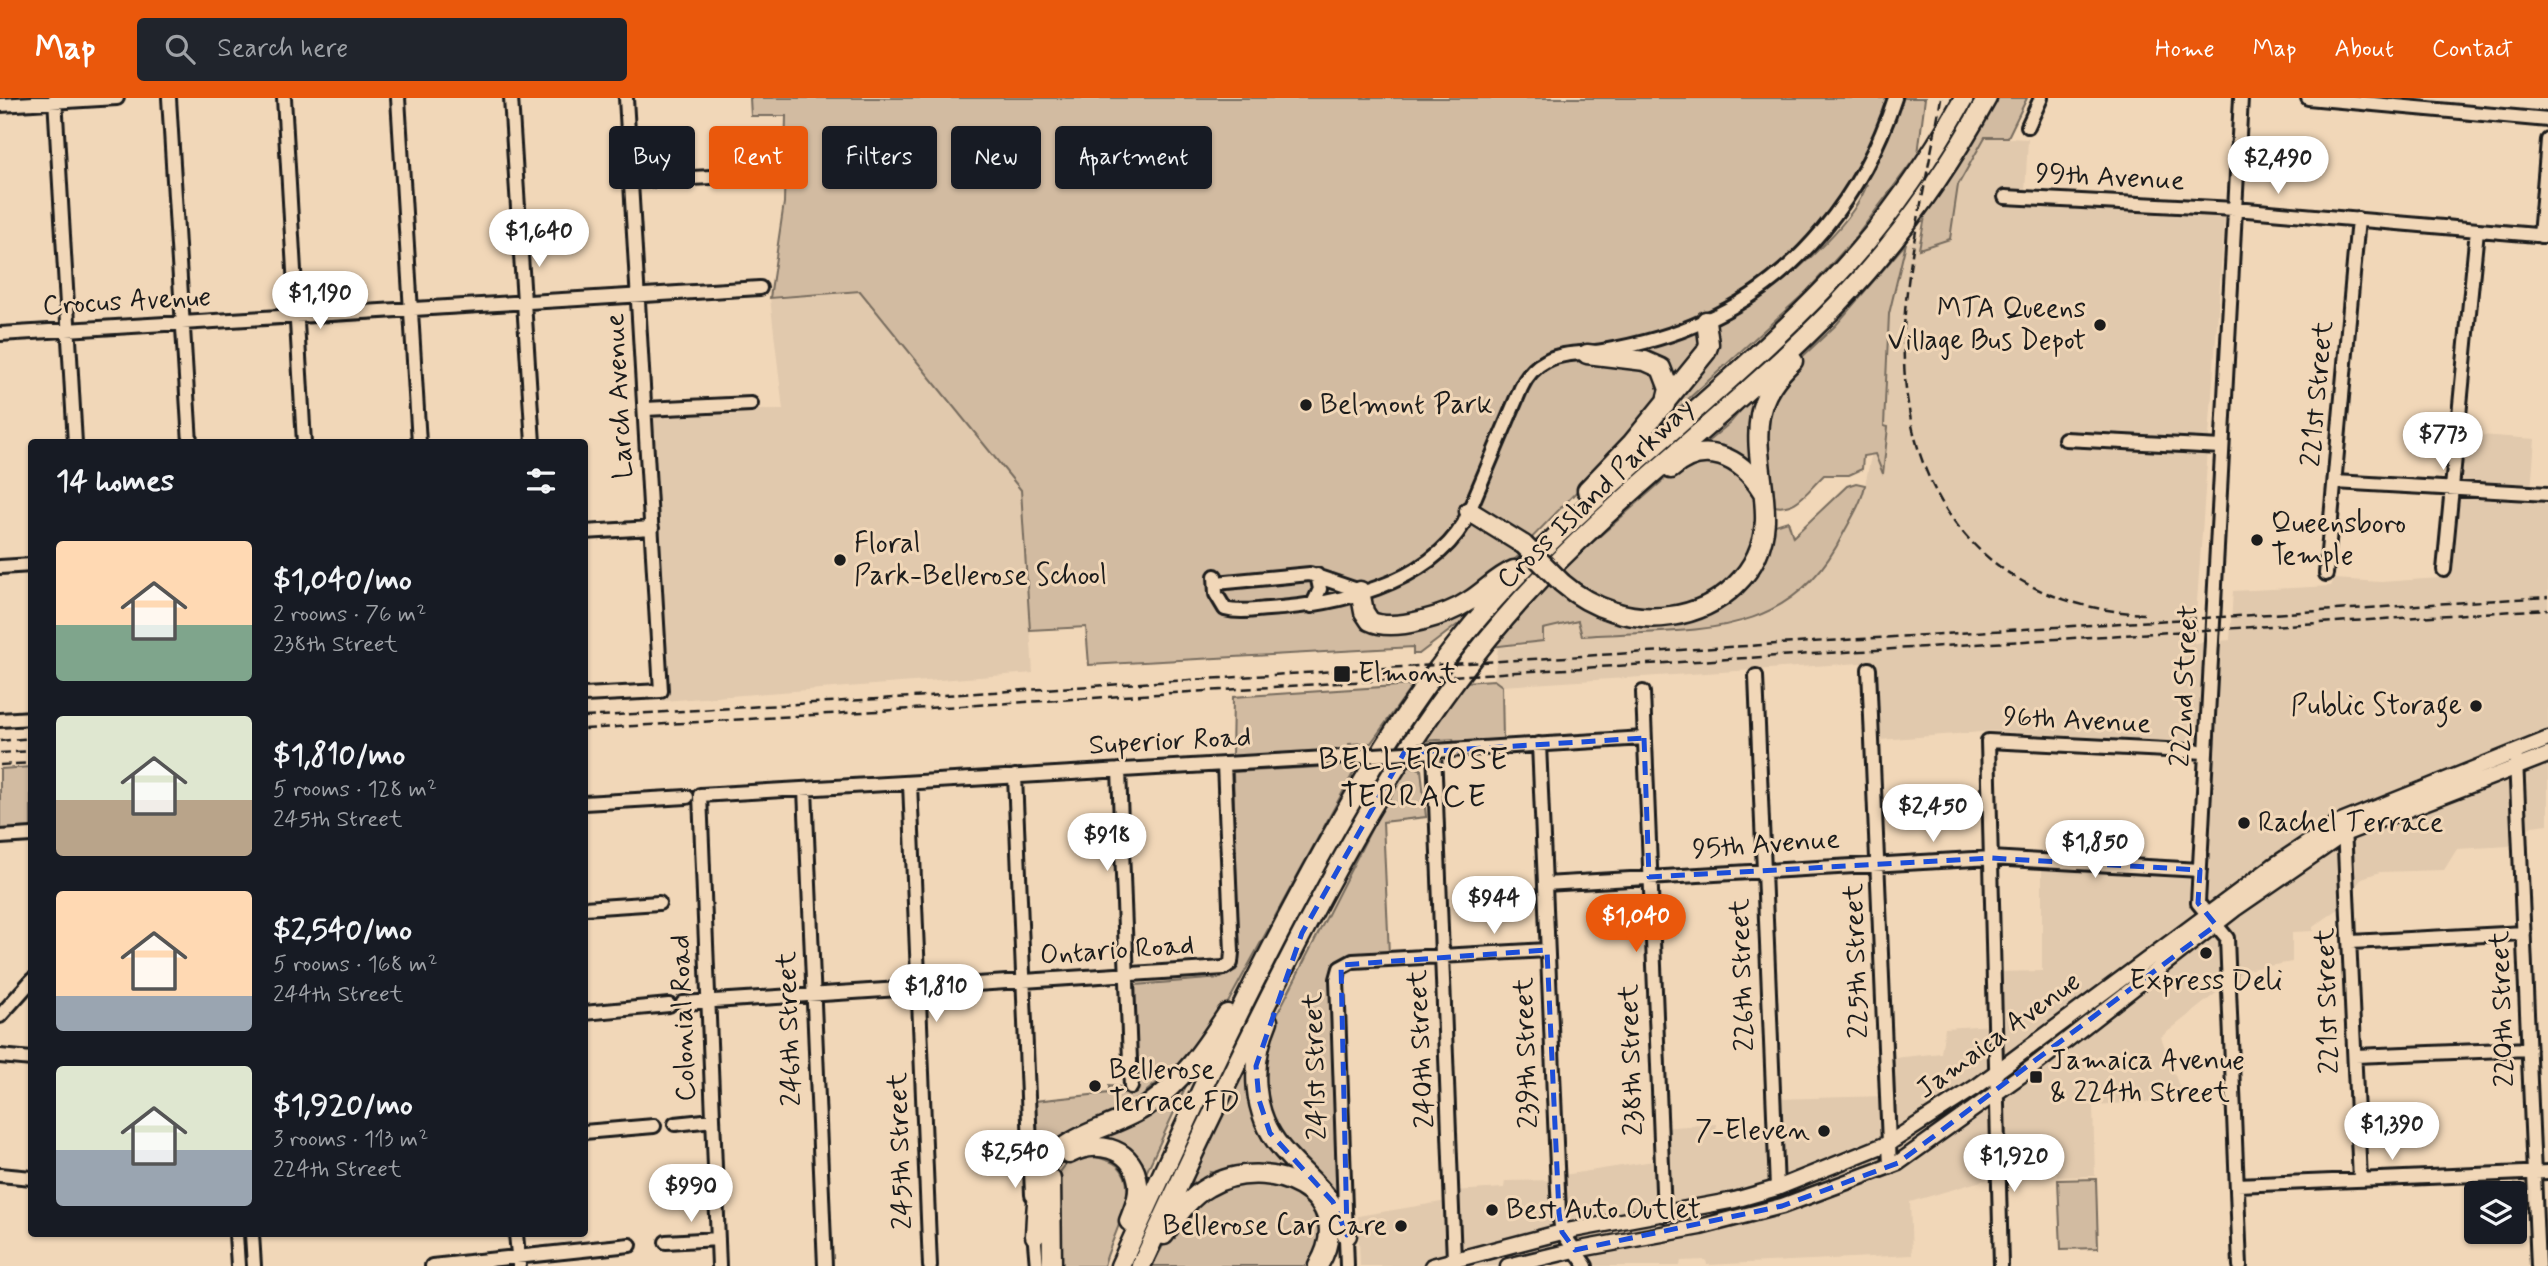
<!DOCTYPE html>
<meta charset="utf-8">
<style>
:root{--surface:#171b24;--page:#20242c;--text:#f1f3f6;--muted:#9ea1a6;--accent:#ea580c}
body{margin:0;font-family:Mynerve,sans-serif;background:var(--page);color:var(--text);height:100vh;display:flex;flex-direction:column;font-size:26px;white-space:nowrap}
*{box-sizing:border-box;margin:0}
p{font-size:23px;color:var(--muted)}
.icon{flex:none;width:38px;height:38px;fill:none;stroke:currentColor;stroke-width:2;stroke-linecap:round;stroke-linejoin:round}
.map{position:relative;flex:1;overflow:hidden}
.drawer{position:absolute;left:28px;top:341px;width:560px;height:798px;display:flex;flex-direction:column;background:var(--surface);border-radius:7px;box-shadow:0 2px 5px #0004}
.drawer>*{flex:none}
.banner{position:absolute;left:609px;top:28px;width:665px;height:63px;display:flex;gap:14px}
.controls{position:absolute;left:2464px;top:1083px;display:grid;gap:14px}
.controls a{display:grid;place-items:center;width:63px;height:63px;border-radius:7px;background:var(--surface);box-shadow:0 2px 5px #0004;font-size:35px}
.price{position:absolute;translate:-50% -60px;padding:0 16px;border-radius:24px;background:#fff;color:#222;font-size:23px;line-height:46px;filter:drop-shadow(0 2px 4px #0008)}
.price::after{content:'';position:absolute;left:50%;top:42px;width:21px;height:16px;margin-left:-10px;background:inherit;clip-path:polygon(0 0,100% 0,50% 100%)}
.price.current{background:var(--accent);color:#fff}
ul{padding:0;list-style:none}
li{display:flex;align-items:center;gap:21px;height:175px;padding:0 28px}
li span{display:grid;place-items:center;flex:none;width:196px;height:140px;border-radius:7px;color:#555}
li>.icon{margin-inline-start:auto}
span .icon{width:84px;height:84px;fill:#fffc;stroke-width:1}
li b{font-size:30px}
h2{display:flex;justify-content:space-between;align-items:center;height:84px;padding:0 28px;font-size:30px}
.tag{padding:0 24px;border-radius:7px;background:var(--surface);box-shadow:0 2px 5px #0004;font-size:24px;line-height:63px}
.tag.current{background:var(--accent);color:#fff}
header{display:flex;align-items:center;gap:42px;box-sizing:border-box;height:98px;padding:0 35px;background:var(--accent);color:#fff}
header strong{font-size:33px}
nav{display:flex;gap:38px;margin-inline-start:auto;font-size:24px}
.search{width:490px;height:63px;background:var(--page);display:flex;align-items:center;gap:18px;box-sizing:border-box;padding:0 24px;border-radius:7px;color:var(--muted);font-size:26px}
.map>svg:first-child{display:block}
.built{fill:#e1c9ad}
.green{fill:#d2bba1;stroke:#776c5e;stroke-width:2;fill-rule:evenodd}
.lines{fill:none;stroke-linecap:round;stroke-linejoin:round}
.minor-casing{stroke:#1c1c1c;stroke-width:18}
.major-casing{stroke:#1c1c1c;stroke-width:19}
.highway-casing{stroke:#1c1c1c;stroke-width:23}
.minor{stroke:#f1d7b8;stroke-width:12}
.major{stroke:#f1d7b8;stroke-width:14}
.highway{stroke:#f1d7b8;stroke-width:18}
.rail{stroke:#1c1c1c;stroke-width:2.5;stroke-dasharray:10 5;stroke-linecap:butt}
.minor-bridge-casing{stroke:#1c1c1c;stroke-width:18;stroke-linecap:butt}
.highway-bridge-casing{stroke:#1c1c1c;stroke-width:23;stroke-linecap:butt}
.minor-bridge{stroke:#f1d7b8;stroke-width:12}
.highway-bridge{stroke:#f1d7b8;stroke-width:18}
.marked{fill:none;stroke:#1d4ed8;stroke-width:5;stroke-dasharray:14 9;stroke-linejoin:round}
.poi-dot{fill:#1c1c1c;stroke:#f1d7b8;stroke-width:2.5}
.labels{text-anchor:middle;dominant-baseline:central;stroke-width:6;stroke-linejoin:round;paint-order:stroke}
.street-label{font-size:28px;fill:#1c1c1c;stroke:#f1d7b8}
.poi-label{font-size:28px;fill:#1c1c1c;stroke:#f1d7b8;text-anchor:start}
.quarter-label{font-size:32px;letter-spacing:2px;fill:#1c1c1c;stroke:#f1d7b8}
</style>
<header>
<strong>Map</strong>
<div class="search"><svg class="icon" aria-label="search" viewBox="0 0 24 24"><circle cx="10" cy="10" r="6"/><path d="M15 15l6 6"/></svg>Search here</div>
<nav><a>Home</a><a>Map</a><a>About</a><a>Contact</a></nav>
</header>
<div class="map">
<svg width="2548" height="1168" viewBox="0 0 2548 1168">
<rect width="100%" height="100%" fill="#f1d7b8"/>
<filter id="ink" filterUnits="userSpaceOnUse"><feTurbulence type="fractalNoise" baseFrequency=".0143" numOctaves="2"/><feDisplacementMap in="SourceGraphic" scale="14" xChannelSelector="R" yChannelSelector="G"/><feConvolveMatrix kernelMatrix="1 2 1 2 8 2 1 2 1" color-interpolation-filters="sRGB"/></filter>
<g filter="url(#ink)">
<!-- built -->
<path class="built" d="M1985,39L2028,41L2025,94L2001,91L2000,108L2225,117L2194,545L2230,542L2233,493L2331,488L2334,481L2381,484L2440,480L2452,335L2535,341L2531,393L2548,394V726L2532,728L2509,748L2457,751L2444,772L2380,774L2362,780L2340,810L2313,829V833L2292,834V864L2245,872L2161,939L2184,1002L2093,1007L2095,1078L2057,1079L2056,1073L2005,1076L1910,1104L1912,1157L1707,1167L1706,1162L1681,1163L1680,1168H1579L1578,1162L1550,1168H1360L1358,1118L1453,1102V1093L1504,1090L1505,1083L1557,1082V1078L1660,1062L1659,1030L1716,1026L1717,1033L1774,1030L1773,1001L1887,998L1885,961L1941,955L1945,930L1993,927L1995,874L2042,873V762L2200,771L2215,647L1994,633L1880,642L1877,564L1502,588L1494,582L1498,549L1523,548L1542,531L1578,523L1582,537L1740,526L1863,396L1877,330L1887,258L1889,216L1906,145L1921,140L1920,151L1950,141L1958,87Z
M860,193L1021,392L1033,575L663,603L647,313L783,312L770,200Z"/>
<!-- green -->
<path class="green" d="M750,0H1925L1918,56L1855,140L1807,193L1685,304L1663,327L1661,321L1586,384L1519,453L1521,456L1498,475L1482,502L1461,528L1457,527L1419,556H1413V549L1089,567L1086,529L1030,532L1021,392L860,193L770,200L784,105L786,18H751ZM1867,86C1856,120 1802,170 1772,191Z
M1996,0H2027L2008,39H1985L1958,87L1950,141L1919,151L1926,113Z
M1906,145L1889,216L1884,328L1888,329L1883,376L1875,356L1863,358L1862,371L1849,377H1824C1807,393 1796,415 1770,407L1765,338L1770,299L1783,277L1836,227Z
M1765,284L1756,369L1707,349L1706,345L1730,325Z
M1692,362L1724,363C1733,371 1750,383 1754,394C1770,428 1740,484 1709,500C1700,505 1684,510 1673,512C1633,519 1591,498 1553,487L1566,499L1569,498L1603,517L1715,510L1772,428L1788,423L1793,439L1847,388L1856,385L1865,387C1862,404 1851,421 1843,436C1789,547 1687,530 1582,538L1578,523L1543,531V543L1491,549L1560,473L1676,371Z
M1494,582L1502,588L1503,642L1454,646L1453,641L1421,643L1464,584Z
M1413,587L1371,645L1349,646L1348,652L1232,659L1233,599Z
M1354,667L1352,670H1356L1218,923L1206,933L1185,962L1147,993V1000L1037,1073L1035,1003L1109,995V988L1120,989V995H1135V887L1221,880L1236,872L1239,863L1233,674Z
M1404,667L1421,671L1426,719L1383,724L1389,856C1368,857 1340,852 1332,875L1338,1101C1309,1061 1259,1033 1259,977C1259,965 1263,952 1265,940Z
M31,669V733L0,735V671Z
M1257,941L1250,989L1310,1087L1210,1074L1212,1080L1202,1087L1192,1084L1198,1062Z
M1186,988L1141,1086L1104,1037L1137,1020Z
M1081,1055C1093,1059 1109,1060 1118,1068C1143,1092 1110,1140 1104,1168H1057L1054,1088C1059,1072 1067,1063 1081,1055Z
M1262,1079L1296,1089L1318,1115L1321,1147L1312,1168H1152C1169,1136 1187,1099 1223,1085C1234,1080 1250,1081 1262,1079Z
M2096,1081L2098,1150L2061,1151L2058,1082Z"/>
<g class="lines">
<defs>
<path id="minor" d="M55,0L75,345
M169,0L190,345
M284,0L304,345
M398,0L419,345
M511,0L533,345
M2308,0L2548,22
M0,7L117,0
M2028,28L2041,0
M631,83L772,76
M2005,99L2235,111L2548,138
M2540,138L2548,42
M0,236L760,190
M645,311L751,306
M2065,341L2222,349
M2335,384L2548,396
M584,434L652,430
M0,469L32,467
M2444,472L2477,132
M2326,476L2358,121
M1215,478L1216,496L1225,511C1239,515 1254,512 1268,511C1335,507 1427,487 1464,425L1521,290C1526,279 1534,269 1546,263C1562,254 1584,256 1603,253C1638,247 1672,238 1704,223C1798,182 1864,95 1895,0
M1216,485L1310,476L1360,493
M1312,508L1320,491L1317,477
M1869,571L1890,1069
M1756,578L1777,1090
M1643,594L1664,1117
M584,597L661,593L626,0
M0,622L32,620
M1539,646L1559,1115L1562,1134L1586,1168
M2516,661L2538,1168
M1119,672L1131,989
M1015,678L1032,1097
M910,685L930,1168
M805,691L825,1168
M584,705L687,699
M2344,729L2360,1082
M0,739L32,737
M1545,786L1991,760L2200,772
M584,810L659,805
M2351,844L2524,835
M683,905L1224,870L1231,865L1232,854L1224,666
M584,915L669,907
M0,918L32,882
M0,958L32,961
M2355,958L2529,951
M675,1026L713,1022
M584,1034L654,1028
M0,1077L32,1080
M2237,1087L2548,1074
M1034,1133L1037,1168
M236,1136L238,1168
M252,1136L254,1168
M516,1136L519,1167
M666,1144L718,1141
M1454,1162L1434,653L1644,640
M432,1168L630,1147
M719,1168L700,697L1360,658
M1347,1168L1337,881L1340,870L1353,863L1547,852
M2001,1168L1988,643L2206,654
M2240,1168L2227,840L2198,805L2241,0"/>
<path id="major" d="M1432,1168L1562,1134L1735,1102L1777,1090L1889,1045L1976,989L2273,768L2336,726L2548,641
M1508,1168L1575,1152L1700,1129L1782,1108L1898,1065L2031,970L2235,811L2344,736L2548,657"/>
<path id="highway" d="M1587,256L1645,263L1661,270L1669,291L1665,307
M1671,371C1704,341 1741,359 1762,393
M1587,392L1632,345L1706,254L1709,246L1706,223
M1469,413L1524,447
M1562,485C1592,511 1632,524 1671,518C1720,511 1762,475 1765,423C1766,388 1754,352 1760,317C1764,295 1777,278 1793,263
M1360,493L1364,514L1370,523C1394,535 1448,517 1469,503C1485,493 1497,479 1514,472
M1268,923C1250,965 1251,1015 1282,1051C1309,1083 1332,1094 1347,1137
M1069,1056C1094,1042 1130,1048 1137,1080C1141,1095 1134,1110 1129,1123
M1051,1081L1052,1168
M1164,1137C1177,1119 1188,1100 1208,1089C1267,1054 1361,1096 1318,1168
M1035,1138C1036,1121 1036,1102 1040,1085C1052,1034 1110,1034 1147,1008C1182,984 1204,951 1227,916
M1120,1168C1178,1041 1236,915 1302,792C1355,693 1412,596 1486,511C1590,393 1718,302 1826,189C1880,133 1926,68 1964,0
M1141,1168C1187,1068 1234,969 1284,871C1351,739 1422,612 1521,502C1618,395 1737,311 1837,207C1896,145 1946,75 1987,0"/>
</defs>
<!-- minor casing -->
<use href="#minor" class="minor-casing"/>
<!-- major casing -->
<use href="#major" class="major-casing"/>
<!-- highway casing -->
<use href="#highway" class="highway-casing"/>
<!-- minor -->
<use href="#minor" class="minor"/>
<!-- major -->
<use href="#major" class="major"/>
<!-- highway -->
<use href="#highway" class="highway"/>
<!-- rail -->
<path class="rail" d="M1941,0C1929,73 1907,158 1904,231C1898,392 1979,508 2146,516
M584,619L2548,499
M584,631L2548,511
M0,643L32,640
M0,655L32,653
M0,667L32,665"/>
<defs>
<path id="minor-bridge" d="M1360,658L1434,653"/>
<path id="highway-bridge" d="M1524,447L1562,485"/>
</defs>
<!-- minor-bridge casing -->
<use href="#minor-bridge" class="minor-bridge-casing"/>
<!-- highway-bridge casing -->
<use href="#highway-bridge" class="highway-bridge-casing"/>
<!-- minor-bridge -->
<use href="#minor-bridge" class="minor-bridge"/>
<!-- highway-bridge -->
<use href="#highway-bridge" class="highway-bridge"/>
</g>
</g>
<!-- marked area -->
<path class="marked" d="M1644,640L1649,779L1991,760L2200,772L2198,805L2216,827L1898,1065L1782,1108L1575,1152L1562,1134L1559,1115L1547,852L1341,867L1347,1137L1333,1104L1270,1035L1259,1002L1256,968L1302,835L1404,655Z"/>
<!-- markers -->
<g class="poi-dot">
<circle cx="2100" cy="227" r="7"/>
<circle cx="1306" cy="307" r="7"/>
<circle cx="2257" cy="442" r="7"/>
<circle cx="840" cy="462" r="7"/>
<rect x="1333" y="567" width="18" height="18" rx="3.5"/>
<circle cx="2476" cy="608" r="7"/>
<circle cx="2244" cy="725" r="7"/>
<circle cx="2206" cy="855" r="7"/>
<rect x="2029" y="972" width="14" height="14" rx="3.5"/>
<circle cx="1095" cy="988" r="7"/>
<circle cx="1824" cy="1033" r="7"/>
<circle cx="1492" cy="1112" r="7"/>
<circle cx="1401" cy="1128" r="7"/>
</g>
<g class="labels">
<!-- street labels -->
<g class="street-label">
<text transform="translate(2110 80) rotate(3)">99th Avenue</text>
<text transform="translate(127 204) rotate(-3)">Crocus Avenue</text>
<text transform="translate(2318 296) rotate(-85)">221st Street</text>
<text transform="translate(620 298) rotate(-93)">Larch Avenue</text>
<text transform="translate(1596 396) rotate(-44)">Cross Island Parkway</text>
<text transform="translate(2185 588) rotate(-87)">222nd Street</text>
<text transform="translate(2077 623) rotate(3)">96th Avenue</text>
<text transform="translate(1170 644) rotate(-3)">Superior Road</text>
<text transform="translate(1766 747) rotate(-4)">95th Avenue</text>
<text transform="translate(1117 853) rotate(-4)">Ontario Road</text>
<text transform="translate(1857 863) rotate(-92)">225th Street</text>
<text transform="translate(1743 877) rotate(-92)">226th Street</text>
<text transform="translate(2328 903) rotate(-92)">221st Street</text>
<text transform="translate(2503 911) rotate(-92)">220th Street</text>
<text transform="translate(684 920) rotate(-92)">Colonial Road</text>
<text transform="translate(790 931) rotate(-92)">246th Street</text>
<text transform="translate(1999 938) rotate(-36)">Jamaica Avenue</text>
<text transform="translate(1422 951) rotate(-93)">240th Street</text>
<text transform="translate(1527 955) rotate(-92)">239th Street</text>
<text transform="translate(1632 962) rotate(-92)">238th Street</text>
<text transform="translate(1316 968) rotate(-92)">241st Street</text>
<text transform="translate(901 1053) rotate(-92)">245th Street</text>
</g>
<!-- poi labels -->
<g class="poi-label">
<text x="2086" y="211" text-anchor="end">MTA Queens<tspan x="2086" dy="32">Village Bus Depot</tspan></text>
<text x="1320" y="307">Belmont Park</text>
<text x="2271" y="426">Queensboro<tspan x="2271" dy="32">Temple</tspan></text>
<text x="854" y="446">Floral<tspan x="854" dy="32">Park-Bellerose School</tspan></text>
<text x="1358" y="576">Elmont</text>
<text x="2462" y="608" text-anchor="end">Public Storage</text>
<text x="2258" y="725">Rachel Terrace</text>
<text x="2206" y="883" text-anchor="middle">Express Deli</text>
<text x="2050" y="963">Jamaica Avenue<tspan x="2050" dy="32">&amp; 224th Street</tspan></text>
<text x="1109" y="972">Bellerose<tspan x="1109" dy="32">Terrace FD</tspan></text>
<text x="1810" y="1033" text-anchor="end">7-Eleven</text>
<text x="1506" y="1112">Best Auto Outlet</text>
<text x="1387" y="1128" text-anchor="end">Bellerose Car Care</text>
</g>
<!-- quarter labels -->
<g class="quarter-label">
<text x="1414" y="662">BELLEROSE<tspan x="1414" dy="37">TERRACE</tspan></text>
</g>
</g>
</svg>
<div class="controls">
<a><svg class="icon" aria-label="layers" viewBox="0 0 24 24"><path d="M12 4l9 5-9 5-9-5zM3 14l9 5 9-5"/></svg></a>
</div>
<b class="price" style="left:2278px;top:98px">$2,490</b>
<b class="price" style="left:539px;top:171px">$1,640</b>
<b class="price" style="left:320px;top:233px">$1,190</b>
<b class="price" style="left:2443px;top:374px">$773</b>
<b class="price" style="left:1933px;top:746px">$2,450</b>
<b class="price" style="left:1107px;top:775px">$918</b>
<b class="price" style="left:2095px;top:782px">$1,850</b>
<b class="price" style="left:1494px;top:838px">$944</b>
<b class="price current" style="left:1636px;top:856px">$1,040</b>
<b class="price" style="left:936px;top:926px">$1,810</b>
<b class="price" style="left:2392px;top:1064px">$1,390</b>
<b class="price" style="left:1015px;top:1092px">$2,540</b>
<b class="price" style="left:2014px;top:1096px">$1,920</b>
<b class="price" style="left:691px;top:1126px">$990</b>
<div class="banner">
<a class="tag">Buy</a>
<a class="tag current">Rent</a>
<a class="tag">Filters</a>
<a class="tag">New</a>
<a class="tag">Apartment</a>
</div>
<section class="drawer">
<h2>14 homes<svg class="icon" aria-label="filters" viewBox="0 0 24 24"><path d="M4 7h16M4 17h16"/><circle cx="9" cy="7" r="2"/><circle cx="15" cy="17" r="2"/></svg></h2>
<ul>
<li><span style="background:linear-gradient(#ffd9b3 60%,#7fa58c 0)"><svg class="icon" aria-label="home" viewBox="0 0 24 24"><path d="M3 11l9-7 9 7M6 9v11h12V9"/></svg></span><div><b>$1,040/mo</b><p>2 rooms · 76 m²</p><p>238th Street</p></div></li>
<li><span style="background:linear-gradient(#dfe7d0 60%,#b9a48a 0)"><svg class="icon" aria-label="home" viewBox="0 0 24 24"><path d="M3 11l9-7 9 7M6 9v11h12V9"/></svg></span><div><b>$1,810/mo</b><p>5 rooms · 128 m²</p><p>245th Street</p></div></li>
<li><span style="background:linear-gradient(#ffd9b3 75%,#9aa5b1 0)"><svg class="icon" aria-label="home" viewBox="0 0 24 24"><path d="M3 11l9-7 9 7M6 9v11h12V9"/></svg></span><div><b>$2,540/mo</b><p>5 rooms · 168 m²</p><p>244th Street</p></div></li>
<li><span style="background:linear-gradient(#dfe7d0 60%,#9aa5b1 0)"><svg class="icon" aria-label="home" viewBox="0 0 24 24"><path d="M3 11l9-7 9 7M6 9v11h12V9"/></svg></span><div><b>$1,920/mo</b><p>3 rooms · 113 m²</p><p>224th Street</p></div></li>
</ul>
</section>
</div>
